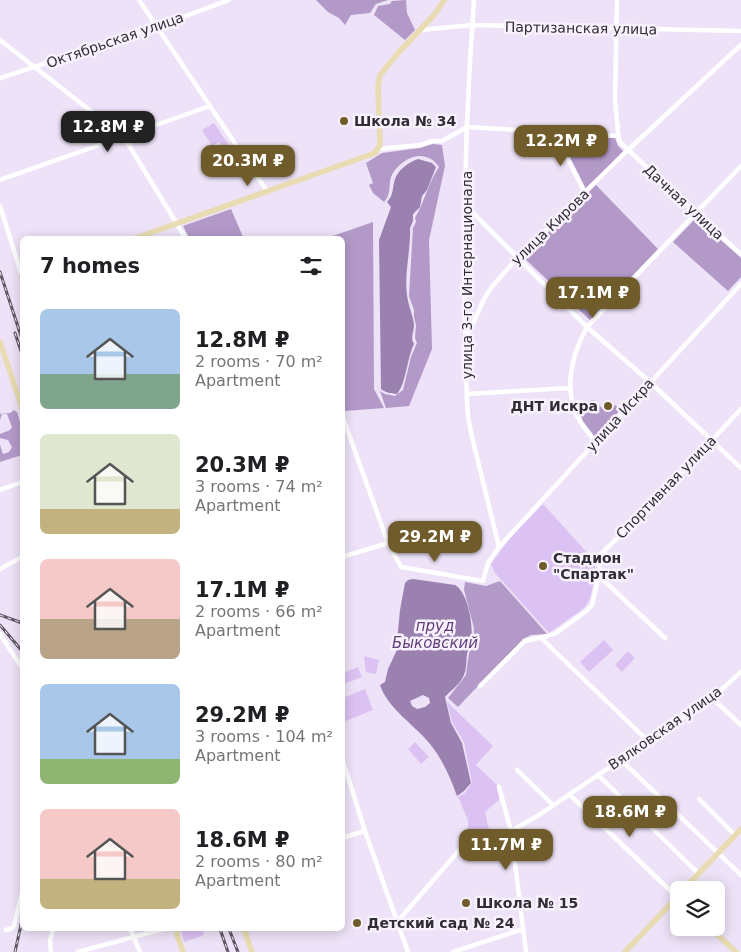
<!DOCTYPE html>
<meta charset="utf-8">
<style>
:root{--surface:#fff;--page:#f6f6f6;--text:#202124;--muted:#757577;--accent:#705b2a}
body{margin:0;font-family:"DejaVu Sans",sans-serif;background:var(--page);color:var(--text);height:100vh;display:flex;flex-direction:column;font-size:19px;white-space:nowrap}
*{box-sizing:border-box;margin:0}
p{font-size:16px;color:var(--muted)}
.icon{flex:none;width:28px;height:28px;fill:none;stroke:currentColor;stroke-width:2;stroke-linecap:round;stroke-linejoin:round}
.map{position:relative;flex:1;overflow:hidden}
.sheet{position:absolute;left:20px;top:236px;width:325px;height:695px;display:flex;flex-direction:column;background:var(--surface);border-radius:8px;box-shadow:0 2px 12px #0003}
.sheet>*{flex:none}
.tools{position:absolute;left:670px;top:881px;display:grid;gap:10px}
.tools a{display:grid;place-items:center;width:55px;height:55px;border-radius:8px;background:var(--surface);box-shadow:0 2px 12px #0003;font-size:25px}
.price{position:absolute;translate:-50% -42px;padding:0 11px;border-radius:10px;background:var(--accent);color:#fff;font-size:16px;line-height:32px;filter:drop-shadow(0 1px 2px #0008)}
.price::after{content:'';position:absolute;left:50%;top:30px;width:15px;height:11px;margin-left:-8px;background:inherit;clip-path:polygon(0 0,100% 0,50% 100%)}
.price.current{background:#222;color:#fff}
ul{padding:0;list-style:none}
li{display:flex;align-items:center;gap:15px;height:125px;padding:0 20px}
li span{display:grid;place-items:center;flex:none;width:140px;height:100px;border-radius:8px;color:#555}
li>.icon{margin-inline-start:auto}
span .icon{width:60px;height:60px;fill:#fffc;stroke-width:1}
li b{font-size:21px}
h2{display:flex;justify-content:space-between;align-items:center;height:60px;padding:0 20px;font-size:21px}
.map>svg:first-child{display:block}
.green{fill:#dcc2f2}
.forest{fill:#b399c8}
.water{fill:#9b81b0;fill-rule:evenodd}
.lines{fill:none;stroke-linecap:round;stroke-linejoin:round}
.street{stroke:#fff;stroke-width:4.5}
.secondary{stroke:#e9dcb2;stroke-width:5.5}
.rail-casing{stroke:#5c5661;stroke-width:3}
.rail{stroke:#f8f1fe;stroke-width:1;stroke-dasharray:4;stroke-linecap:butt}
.poi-dot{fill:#705b2a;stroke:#f8f1fe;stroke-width:2}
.labels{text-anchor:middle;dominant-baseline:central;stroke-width:5;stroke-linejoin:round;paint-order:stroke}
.street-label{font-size:14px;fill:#312d35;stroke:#f8f1fe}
.poi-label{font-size:14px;font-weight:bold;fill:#312d35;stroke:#f8f1fe;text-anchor:start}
.water-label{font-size:15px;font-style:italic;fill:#613e7a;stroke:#f8f1fe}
</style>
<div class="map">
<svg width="741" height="952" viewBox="0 0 741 952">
<rect width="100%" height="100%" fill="#ede2f7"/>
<!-- green -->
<path class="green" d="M214,123L232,150L227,153L219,142L212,146L202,130Z
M543,504L593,559L596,572L590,599L584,608L549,633L495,573L491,564L511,537Z
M604,640L613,650L589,672L580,662Z
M628,651L635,658L622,672L615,665Z
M364,656L379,660L376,674L366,672Z
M358,667L362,677L344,684L343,673Z
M365,689L373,710L343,722V698Z
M447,702L493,746L476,765L497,785L499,800L485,812L490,834L468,841V820L458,797L465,793L472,783L464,742L452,722Z
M415,742L429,757L421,764L408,749Z
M181,929H202L204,935L184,942Z"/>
<!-- forest -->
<path class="forest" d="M316,0H388L376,4L370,13L351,15L345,25L339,18L328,12Z
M406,0L407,13L415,30L405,40L374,15L378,6L390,4L392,1Z
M559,135L615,138L618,146L623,151L586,189Z
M433,144L442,145L445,166L429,240L432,349L409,406L386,408L380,391L385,394L395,396L403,390L411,357L417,343L415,338L416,325L414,317V310L409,296L413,228L416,222L415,218C425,201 428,183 439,167C426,148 404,156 393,173C387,182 393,192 384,202L373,193L369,185L373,183L366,163L382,153L420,148Z
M596,185L658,249L590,320L523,257Z
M231,209L244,239H190L183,226Z
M696,218L741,258V277L728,291L673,242Z
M373,222L374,389L384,408L345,411L342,404V239H324Z
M594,400L606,412L615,405L621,409L595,437L583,421L576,404Z
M14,410L17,412L22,429V455L0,462V445L3,454L9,452L12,447L8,440L0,438V434L10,430L12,427L7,414H2L0,420V414L10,413Z
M500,581L547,634L531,635L523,639L458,707L448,698L466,675L469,653L473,646L474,628L464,590L465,582L486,586Z"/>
<!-- water -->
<path class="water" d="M418,159L432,163L436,167L427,190L422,196L420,207L413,214V221L410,228C411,249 404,274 407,295C408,305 413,315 414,325C414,332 410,337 414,344C407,358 406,384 397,394C390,393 386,393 381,389L379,240L391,207L387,202C394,195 392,188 395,179C398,170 409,162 418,159Z
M413,579L455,585C469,593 475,631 470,647C469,651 468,649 467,654C466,661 467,670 463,677C459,685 451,690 445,697L451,723L462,743L471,783L464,791L457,796C450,777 443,760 430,744C415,725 388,709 380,685L385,682L388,669L396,652L400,610L405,583L408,580ZM423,695L429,698L430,703L425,707L417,709L412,706L410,701Z"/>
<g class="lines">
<!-- street -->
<path class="street" d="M139,0L267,191
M474,0C464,133 462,268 467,401L468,417L472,437L499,547
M617,0L615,100L619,141L696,214L741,254
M421,30L472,25L741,31
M0,40L124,137L186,239
M0,78L156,27L229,0
M554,132L585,193
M379,149L420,145L432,141H442L467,127L618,136
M0,180L210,106
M0,206L22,276
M466,206L587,327L650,382L741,468
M466,339L484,299L491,288L518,257L628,150L741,45
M467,394L570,388
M342,415L388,543L401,567L483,581L488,563L499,547L741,284
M595,441C590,435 585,429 581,423C562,393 571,356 587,327L741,166
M0,490L22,482
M342,557L388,543
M0,569L22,557
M599,576L665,638
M0,634L22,668
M541,638L648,741
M480,686L525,641L548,636L556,633L585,612L592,605L600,570L598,557L658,498L741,409
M712,698L741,725
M342,758L365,831L408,952
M621,760L741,875
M517,770L553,805
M598,775L699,874
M499,787L511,831L526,952
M569,794L677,897
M699,799L735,835
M342,838L365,831
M398,921L461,848L511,831L539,815L712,698L741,672
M130,929L140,952
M6,930L12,928L14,926L22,893
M51,952L50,941L53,929
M78,952L163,929
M453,952L523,929"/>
<!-- secondary -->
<path class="secondary" d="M133,239L375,153L380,145L378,87L380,75L399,52L435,14L444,0
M22,276V277
M0,342L22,408
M683,890L741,829
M710,928L736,952
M177,929V935L183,952
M244,929L252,952
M625,952L679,895"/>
<defs>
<path id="rail" d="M0,272L22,339
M15,333L22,354
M0,615L22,623
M0,625L22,651
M220,929L228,952
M229,929L238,952
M15,952L22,920"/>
</defs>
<!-- rail casing -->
<use href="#rail" class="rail-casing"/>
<!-- rail -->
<use href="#rail" class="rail"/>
</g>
<!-- markers -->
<g class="poi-dot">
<circle cx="344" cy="121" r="5"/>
<circle cx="608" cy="406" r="5"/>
<circle cx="543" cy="566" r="5"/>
<circle cx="466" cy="903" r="5"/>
<circle cx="357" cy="923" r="5"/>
</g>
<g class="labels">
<!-- street labels -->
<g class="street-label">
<text transform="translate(581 28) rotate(1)">Партизанская улица</text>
<text transform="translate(115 40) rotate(-19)">Октябрьская улица</text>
<text transform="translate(684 202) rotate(43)">Дачная улица</text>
<text transform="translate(550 227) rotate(-44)">улица Кирова</text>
<text transform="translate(467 275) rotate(-90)">улица 3-го Интернационала</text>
<text transform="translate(620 415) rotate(-48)">улица Искра</text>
<text transform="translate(666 487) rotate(-46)">Спортивная улица</text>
<text transform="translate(665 728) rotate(-35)">Вялковская улица</text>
</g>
<!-- poi labels -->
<g class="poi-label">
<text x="354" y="121">Школа № 34</text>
<text x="598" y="406" text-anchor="end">ДНТ Искра</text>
<text x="553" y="558">Стадион<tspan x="553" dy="16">"Спартак"</tspan></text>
<text x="476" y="903">Школа № 15</text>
<text x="367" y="923">Детский сад № 24</text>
</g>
<!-- water labels -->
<g class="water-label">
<text x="435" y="626">пруд<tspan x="435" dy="17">Быковский</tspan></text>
</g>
</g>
</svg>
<div class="tools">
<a><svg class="icon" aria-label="layers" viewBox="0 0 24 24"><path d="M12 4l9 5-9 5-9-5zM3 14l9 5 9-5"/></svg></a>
</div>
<b class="price current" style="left:108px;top:153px">12.8M ₽</b>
<b class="price" style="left:561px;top:167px">12.2M ₽</b>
<b class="price" style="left:248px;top:187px">20.3M ₽</b>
<b class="price" style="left:593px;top:319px">17.1M ₽</b>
<b class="price" style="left:435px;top:563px">29.2M ₽</b>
<b class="price" style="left:630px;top:838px">18.6M ₽</b>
<b class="price" style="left:506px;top:871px">11.7M ₽</b>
<section class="sheet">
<h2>7 homes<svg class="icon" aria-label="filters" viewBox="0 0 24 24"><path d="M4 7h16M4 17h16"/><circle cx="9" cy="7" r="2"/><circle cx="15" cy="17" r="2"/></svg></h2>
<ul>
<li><span style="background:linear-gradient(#a9c7e8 65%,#7fa58c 0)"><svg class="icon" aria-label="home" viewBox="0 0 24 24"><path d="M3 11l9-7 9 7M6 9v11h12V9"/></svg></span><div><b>12.8M ₽</b><p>2 rooms · 70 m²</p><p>Apartment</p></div></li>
<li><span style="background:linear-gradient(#dfe7d0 75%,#c2b280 0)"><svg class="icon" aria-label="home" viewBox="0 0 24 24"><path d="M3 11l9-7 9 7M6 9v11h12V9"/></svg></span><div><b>20.3M ₽</b><p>3 rooms · 74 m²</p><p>Apartment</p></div></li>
<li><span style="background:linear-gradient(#f6c9c9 60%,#b9a48a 0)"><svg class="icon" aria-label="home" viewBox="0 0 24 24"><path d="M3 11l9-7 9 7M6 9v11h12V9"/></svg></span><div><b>17.1M ₽</b><p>2 rooms · 66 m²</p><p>Apartment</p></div></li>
<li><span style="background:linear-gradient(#a9c7e8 75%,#8fb573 0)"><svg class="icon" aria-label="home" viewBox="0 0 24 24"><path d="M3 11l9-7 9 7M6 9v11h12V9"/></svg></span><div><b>29.2M ₽</b><p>3 rooms · 104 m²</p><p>Apartment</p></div></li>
<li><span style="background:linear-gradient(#f6c9c9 70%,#c2b280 0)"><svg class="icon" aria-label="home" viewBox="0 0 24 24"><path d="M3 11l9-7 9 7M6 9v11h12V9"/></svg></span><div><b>18.6M ₽</b><p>2 rooms · 80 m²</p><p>Apartment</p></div></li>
</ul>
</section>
</div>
